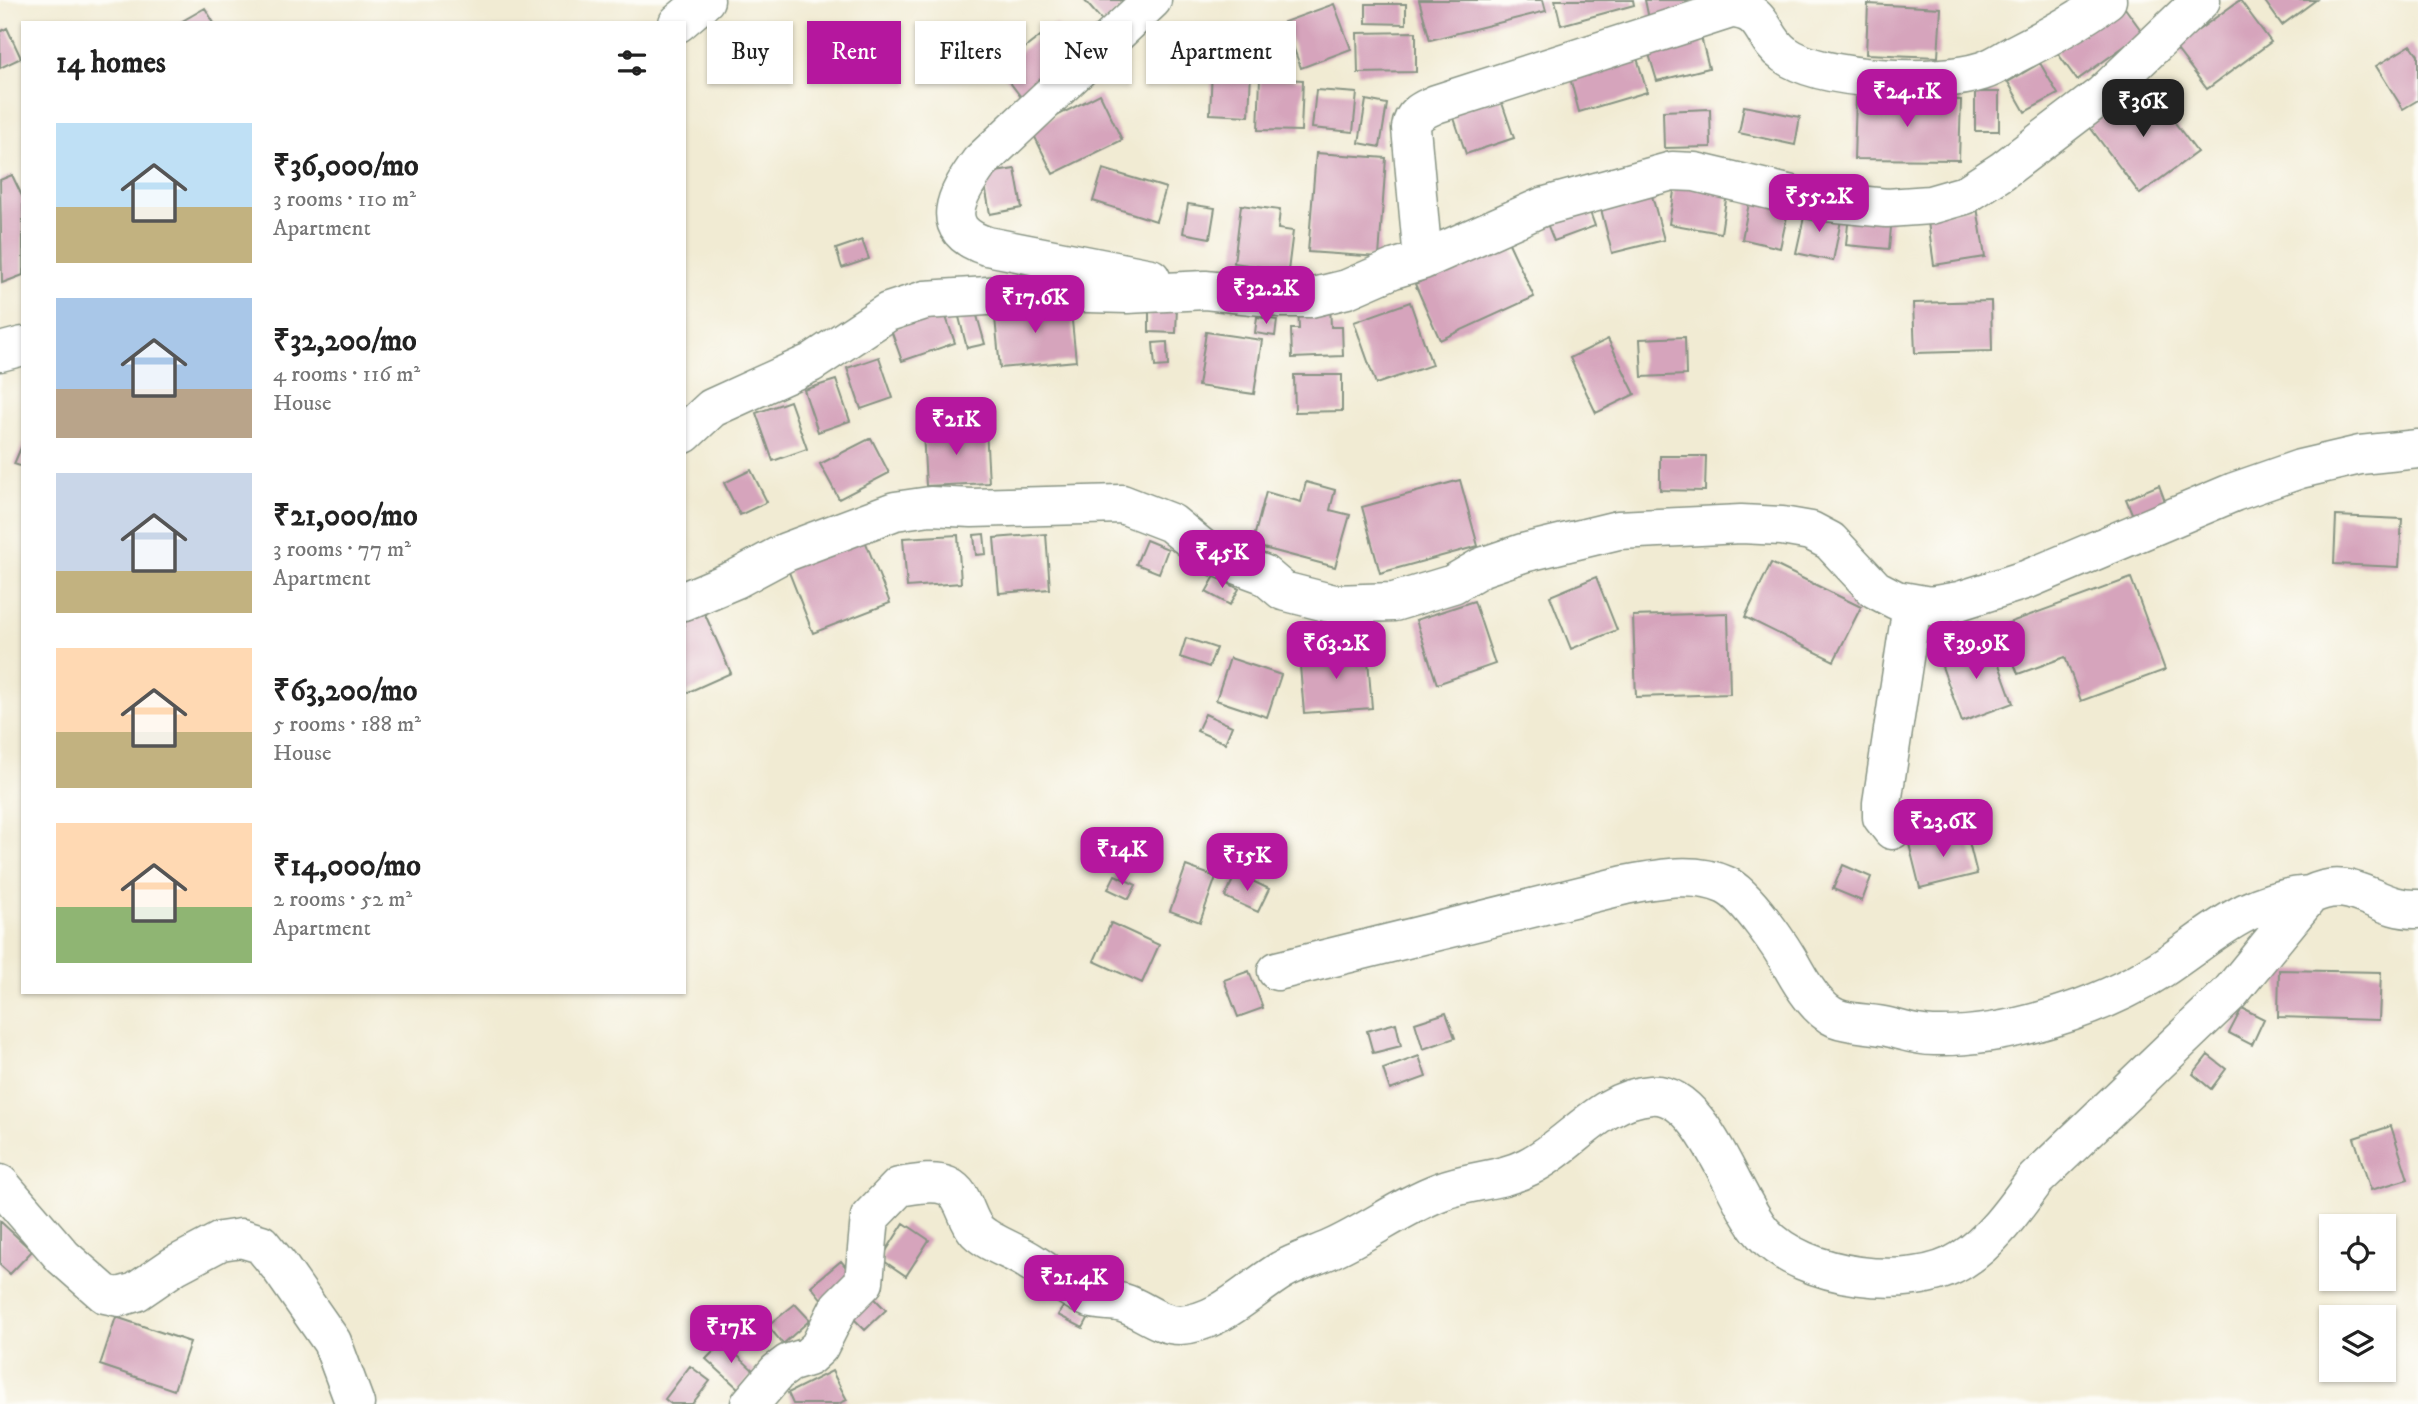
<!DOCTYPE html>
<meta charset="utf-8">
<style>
:root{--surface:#fff;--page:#f6f6f6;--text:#222;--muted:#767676;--accent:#b5179e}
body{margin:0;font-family:"IM FELL DW Pica",serif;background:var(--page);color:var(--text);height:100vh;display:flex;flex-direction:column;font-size:26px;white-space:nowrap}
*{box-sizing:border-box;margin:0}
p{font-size:23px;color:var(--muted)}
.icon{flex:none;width:38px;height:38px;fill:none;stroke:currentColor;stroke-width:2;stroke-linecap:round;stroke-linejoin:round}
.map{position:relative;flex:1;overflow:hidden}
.side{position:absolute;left:21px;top:21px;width:665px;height:973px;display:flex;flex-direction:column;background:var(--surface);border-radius:0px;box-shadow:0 2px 5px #0004}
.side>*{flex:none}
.top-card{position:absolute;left:707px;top:21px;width:665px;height:63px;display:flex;gap:14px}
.fabs{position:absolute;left:2319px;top:1214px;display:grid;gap:14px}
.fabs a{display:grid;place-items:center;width:77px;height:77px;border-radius:0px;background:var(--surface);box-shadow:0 2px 5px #0004;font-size:35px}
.price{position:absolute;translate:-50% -60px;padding:0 16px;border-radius:14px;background:var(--accent);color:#fff;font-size:23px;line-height:46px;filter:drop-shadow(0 2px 4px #0008)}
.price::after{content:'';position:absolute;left:50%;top:42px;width:21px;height:16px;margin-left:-10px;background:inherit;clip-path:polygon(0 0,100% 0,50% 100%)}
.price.on{background:#222;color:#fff}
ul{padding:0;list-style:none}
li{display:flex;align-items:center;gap:21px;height:175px;padding:0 35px}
li span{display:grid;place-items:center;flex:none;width:196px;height:140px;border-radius:0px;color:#555}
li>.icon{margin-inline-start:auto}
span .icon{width:84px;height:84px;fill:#fffc;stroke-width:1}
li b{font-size:30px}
h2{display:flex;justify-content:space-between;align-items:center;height:84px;padding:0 35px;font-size:30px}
.pill{padding:0 24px;border-radius:0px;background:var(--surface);box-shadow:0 2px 5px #0004;font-size:24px;line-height:63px}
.pill.on{background:var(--accent);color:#fff}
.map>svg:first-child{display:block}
.building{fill:#d6a4bc}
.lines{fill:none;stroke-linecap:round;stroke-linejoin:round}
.minor-casing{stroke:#889484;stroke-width:41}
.minor{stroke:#fff;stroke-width:38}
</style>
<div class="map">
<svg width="2418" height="1404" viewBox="0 0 2418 1404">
<rect width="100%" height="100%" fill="#fdfcf7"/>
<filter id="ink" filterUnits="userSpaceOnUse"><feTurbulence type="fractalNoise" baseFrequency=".0143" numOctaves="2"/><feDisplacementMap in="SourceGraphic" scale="14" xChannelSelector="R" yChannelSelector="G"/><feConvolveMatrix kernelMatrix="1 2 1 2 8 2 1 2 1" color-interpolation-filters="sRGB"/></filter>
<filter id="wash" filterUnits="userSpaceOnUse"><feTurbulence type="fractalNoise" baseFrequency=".00686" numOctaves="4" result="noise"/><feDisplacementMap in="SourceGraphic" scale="28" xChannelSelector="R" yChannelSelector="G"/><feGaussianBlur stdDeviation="1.57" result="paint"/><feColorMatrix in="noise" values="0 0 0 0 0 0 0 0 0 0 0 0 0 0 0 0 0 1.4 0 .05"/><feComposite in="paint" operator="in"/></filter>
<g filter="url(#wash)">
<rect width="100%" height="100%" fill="#f1ebd3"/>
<g id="blocks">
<!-- building -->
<path class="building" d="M1084,0H1130L1104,23Z
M1419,0H1543L1546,11L1430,40Z
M1555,0H1633L1634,5L1561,25Z
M1645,0H1688L1690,10L1649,19Z
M2240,0L2271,42L2207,89L2175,47Z
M2264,0H2316L2282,25Z
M1334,4L1351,49L1301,68L1284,22Z
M1366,4H1406V24L1366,23Z
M1868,4L1941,8L1938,57L1866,54Z
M2122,4L2143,33L2077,80L2056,51Z
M205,8L214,23H179Z
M1056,24L1078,52L1021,97L999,68Z
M7,28L21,58L0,68V32Z
M1699,29L1709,68L1657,81L1646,44Z
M1416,32V72L1358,73L1357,33Z
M2411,45L2418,55V100L2403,109L2376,66Z
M1213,47L1252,49L1249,116L1210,114Z
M1635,51L1647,92L1579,112L1568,70Z
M2040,63L2058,94L2025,112L2008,82Z
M1260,78L1303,80L1301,131L1258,130Z
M2145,83L2197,152L2140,194L2089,126Z
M1316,90L1357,93L1353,132L1312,128Z
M1975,92H1999V131H1975Z
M1100,94L1122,140L1053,174L1031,129Z
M1500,97L1514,138L1466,154L1452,112Z
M1856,98L1961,100L1959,160L1854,159Z
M1366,100L1387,104L1380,147L1359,143Z
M1744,106L1800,117L1795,145L1739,133Z
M1710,109L1711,147L1664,148L1663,111Z
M1316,153L1386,158L1379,257L1308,252Z
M1015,169L1022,208L990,214L983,174Z
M1103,169L1166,188L1156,221L1093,201Z
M12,175L23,198V275L2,283L0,180Z
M1675,185L1727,193L1721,233L1669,224Z
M1651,192L1664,240L1612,253L1600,205Z
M1750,198L1789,207L1780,248L1742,239Z
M1586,201L1595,226L1554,241L1544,216Z
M1188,204L1215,208L1210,238L1183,233Z
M1241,205L1280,210L1278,229L1293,231L1288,271L1234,263Z
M1977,207L1985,257L1934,265L1927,215Z
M1806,208L1842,215L1833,261L1796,253Z
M1849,213L1892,217L1889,249L1846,245Z
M862,240L869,259L842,268L836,249Z
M1508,241L1534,297L1440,340L1415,284Z
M1070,301L1076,361L1000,368L994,308Z
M1991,301L1992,351L1915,353L1913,303Z
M1410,302L1432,365L1376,384L1354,322Z
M1330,304L1331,327H1342L1343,356L1292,358L1291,329H1299L1298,305Z
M1149,305L1177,306L1176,333L1149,332Z
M944,311L955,343L902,361L891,330Z
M976,312L985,344L967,348L959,317Z
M1257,317L1277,320L1275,336L1255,333Z
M1206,332L1262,340L1254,394L1198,386Z
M1685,337L1686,375L1642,377L1640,339Z
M1608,339L1635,394L1596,413L1570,358Z
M1167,342L1168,366L1155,367L1153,343Z
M879,357L893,398L861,409L847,368Z
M1294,375H1342V411L1295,412Z
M836,380L850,421L818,432L804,390Z
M790,401L807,449L773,461L756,413Z
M986,428L989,483L926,486L923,432Z
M871,438L889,473L839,499L820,464Z
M23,443V467L14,464Z
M1660,456H1706L1705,491L1660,490Z
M751,470L767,502L740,515L724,483Z
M1460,480L1478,546L1380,573L1362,507Z
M1306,482L1335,490L1330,510L1350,515L1335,567L1252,545L1266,492L1301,502Z
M2159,485L2166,504L2134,518L2126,499Z
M2336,516L2402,519L2399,567L2334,564Z
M984,534L986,554L976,555L974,535Z
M1046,534L1050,589L999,593L994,538Z
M958,535L961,583L907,587L903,538Z
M864,538L890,603L813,633L787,567Z
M1146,540L1168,549L1159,573L1136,564Z
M1771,563L1861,607L1834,661L1745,617Z
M1215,576L1239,589L1230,605L1206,592Z
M1596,577L1617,630L1571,649L1550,596Z
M2131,578L2165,670L2081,701L2065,657L2018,674L2000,626Z
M1474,601L1495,664L1437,684L1416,620Z
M704,612L731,673L684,694V620Z
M1728,613L1730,694L1636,697L1633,616Z
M1362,621L1365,640L1342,645L1338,625Z
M1186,638L1216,648L1209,667L1180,657Z
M1990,640L2013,703L1962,722L1939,658Z
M1367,648L1372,708L1304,713L1299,654Z
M1230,658L1281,675L1267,717L1216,700Z
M1205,714L1232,726L1225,743L1197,731Z
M1966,830L1977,874L1920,888L1909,844Z
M1843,865L1871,877L1862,901L1833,889Z
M1186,866L1216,877L1200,922L1170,911Z
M1236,873L1269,889L1258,912L1225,897Z
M1115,875L1136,885L1129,899L1108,889Z
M1111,923L1159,945L1142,983L1094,961Z
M2279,970L2381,972L2379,1020L2278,1017Z
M1249,971L1263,1008L1238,1017L1224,980Z
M2242,1008L2264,1019L2252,1045L2229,1033Z
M1446,1013L1455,1038L1423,1049L1415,1023Z
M1396,1023L1401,1046L1373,1053L1367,1031Z
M2208,1055L2226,1069L2211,1089L2193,1074Z
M1419,1056L1426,1077L1390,1090L1383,1069Z
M2391,1126L2408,1179L2371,1190L2354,1138Z
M0,1221L32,1251L10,1274L0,1265Z
M904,1223L929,1240L906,1276L881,1259Z
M841,1261L858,1282L827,1306L811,1286Z
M868,1292L886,1310L865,1330L847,1312Z
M1066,1302L1090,1315L1083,1328L1058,1315Z
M795,1304L810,1320L783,1344L768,1326Z
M116,1317L190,1342L174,1390L100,1365Z
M723,1342L755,1372L739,1389L706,1359Z
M690,1366L710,1381L692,1404H671L665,1399Z
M832,1371L847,1400L838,1404H793L788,1393Z"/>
</g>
</g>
<g filter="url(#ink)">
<use href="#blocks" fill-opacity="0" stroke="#889484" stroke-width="2"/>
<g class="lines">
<defs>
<path id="minor" d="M678,23L705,0
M1423,260L1411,128C1413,113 1424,110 1436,104L1731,9C1766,10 1761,38 1784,54C1821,82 1940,85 1982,71C1993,68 2005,60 2015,54C2047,38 2078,21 2107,0
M1151,278L987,246C936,230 956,195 980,162L1152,0
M0,352L23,346
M684,434L712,408L811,363L888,312L925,300L1050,292L1127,294L1205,290L1281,298H1310L1347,289L1393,269L1423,260L1542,207L1672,171L1695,172L1817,201L1887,208L1930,205L1965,195L2002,171L2103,94L2201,0
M684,601L736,579L786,552L895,511L930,506L972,508L1122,504L1171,523L1209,554L1263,574L1283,591L1334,604L1394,602L1453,584L1482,567L1523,553L1618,530L1741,524L1782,526L1811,531L1830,541L1875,589L1896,600L1930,606L1959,601L2028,579L2234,492L2300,469L2360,455L2418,449
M1892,830L1882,817V803L1912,605
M1277,971L1625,885C1657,879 1694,871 1725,885C1746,894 1783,949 1794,970C1803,986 1819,1011 1836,1018C1851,1024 1871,1023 1888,1027C1904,1031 1917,1036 1934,1036C2006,1038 2101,1008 2161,969C2213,935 2244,900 2310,895
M0,1184L63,1257L105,1294L119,1297L136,1292L174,1266L221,1241L241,1238L261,1244L279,1266L332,1342L355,1404
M750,1404L777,1372L789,1363L808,1357L819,1347L839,1307L864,1282L870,1217L899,1187C913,1185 933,1180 947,1186C965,1194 965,1218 977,1231C990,1244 1015,1251 1031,1262C1048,1273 1071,1290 1089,1298C1100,1302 1113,1300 1123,1303C1143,1309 1158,1325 1180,1325C1220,1323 1250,1289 1282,1270C1298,1261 1316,1256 1333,1248C1370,1231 1404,1205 1442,1191C1470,1180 1501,1181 1528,1167C1571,1146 1600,1099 1651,1095C1703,1090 1733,1200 1763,1233C1802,1278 1912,1293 1962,1260C1992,1241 2015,1208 2036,1179L2230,993L2310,895C2354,873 2375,911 2418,909"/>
</defs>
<!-- minor casing -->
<use href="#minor" class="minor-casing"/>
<!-- minor -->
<use href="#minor" class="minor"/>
</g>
</g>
</svg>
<div class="fabs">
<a><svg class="icon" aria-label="locate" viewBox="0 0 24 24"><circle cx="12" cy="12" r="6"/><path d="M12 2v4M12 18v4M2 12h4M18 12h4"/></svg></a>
<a><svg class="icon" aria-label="layers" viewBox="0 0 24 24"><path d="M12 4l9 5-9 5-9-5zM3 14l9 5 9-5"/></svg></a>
</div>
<b class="price" style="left:1907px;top:129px">₹24.1K</b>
<b class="price on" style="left:2143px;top:139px">₹36K</b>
<b class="price" style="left:1819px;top:234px">₹55.2K</b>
<b class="price" style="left:1266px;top:326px">₹32.2K</b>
<b class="price" style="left:1035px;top:335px">₹17.6K</b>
<b class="price" style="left:956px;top:457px">₹21K</b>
<b class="price" style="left:1222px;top:590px">₹45K</b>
<b class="price" style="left:1336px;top:681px">₹63.2K</b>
<b class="price" style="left:1976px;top:681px">₹39.9K</b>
<b class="price" style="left:1943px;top:859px">₹23.6K</b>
<b class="price" style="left:1122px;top:887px">₹14K</b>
<b class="price" style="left:1247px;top:893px">₹15K</b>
<b class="price" style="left:1074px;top:1315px">₹21.4K</b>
<b class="price" style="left:731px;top:1365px">₹17K</b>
<div class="top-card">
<a class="pill">Buy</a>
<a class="pill on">Rent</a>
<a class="pill">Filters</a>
<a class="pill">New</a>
<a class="pill">Apartment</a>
</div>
<section class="side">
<h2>14 homes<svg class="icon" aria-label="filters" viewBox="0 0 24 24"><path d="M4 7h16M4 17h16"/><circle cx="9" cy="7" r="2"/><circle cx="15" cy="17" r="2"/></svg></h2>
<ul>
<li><span style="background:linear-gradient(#bfe0f5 60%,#c2b280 0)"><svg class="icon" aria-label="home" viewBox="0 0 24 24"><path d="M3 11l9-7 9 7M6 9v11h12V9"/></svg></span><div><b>₹36,000/mo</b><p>3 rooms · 110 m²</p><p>Apartment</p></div></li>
<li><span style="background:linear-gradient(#a9c7e8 65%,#b9a48a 0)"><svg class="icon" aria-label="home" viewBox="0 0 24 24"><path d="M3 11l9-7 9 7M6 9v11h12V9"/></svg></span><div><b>₹32,200/mo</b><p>4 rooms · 116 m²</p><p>House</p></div></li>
<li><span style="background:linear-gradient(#c9d6e8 70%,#c2b280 0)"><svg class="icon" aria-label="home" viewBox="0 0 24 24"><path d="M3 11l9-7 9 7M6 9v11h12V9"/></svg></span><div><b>₹21,000/mo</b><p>3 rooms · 77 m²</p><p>Apartment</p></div></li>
<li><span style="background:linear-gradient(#ffd9b3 60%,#c2b280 0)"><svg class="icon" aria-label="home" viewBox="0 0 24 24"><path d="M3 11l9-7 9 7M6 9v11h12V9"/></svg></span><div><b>₹63,200/mo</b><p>5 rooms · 188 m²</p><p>House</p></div></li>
<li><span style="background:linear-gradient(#ffd9b3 60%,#8fb573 0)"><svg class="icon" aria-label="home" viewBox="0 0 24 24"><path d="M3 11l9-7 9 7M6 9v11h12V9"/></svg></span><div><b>₹14,000/mo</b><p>2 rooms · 52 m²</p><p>Apartment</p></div></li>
</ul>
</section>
</div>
